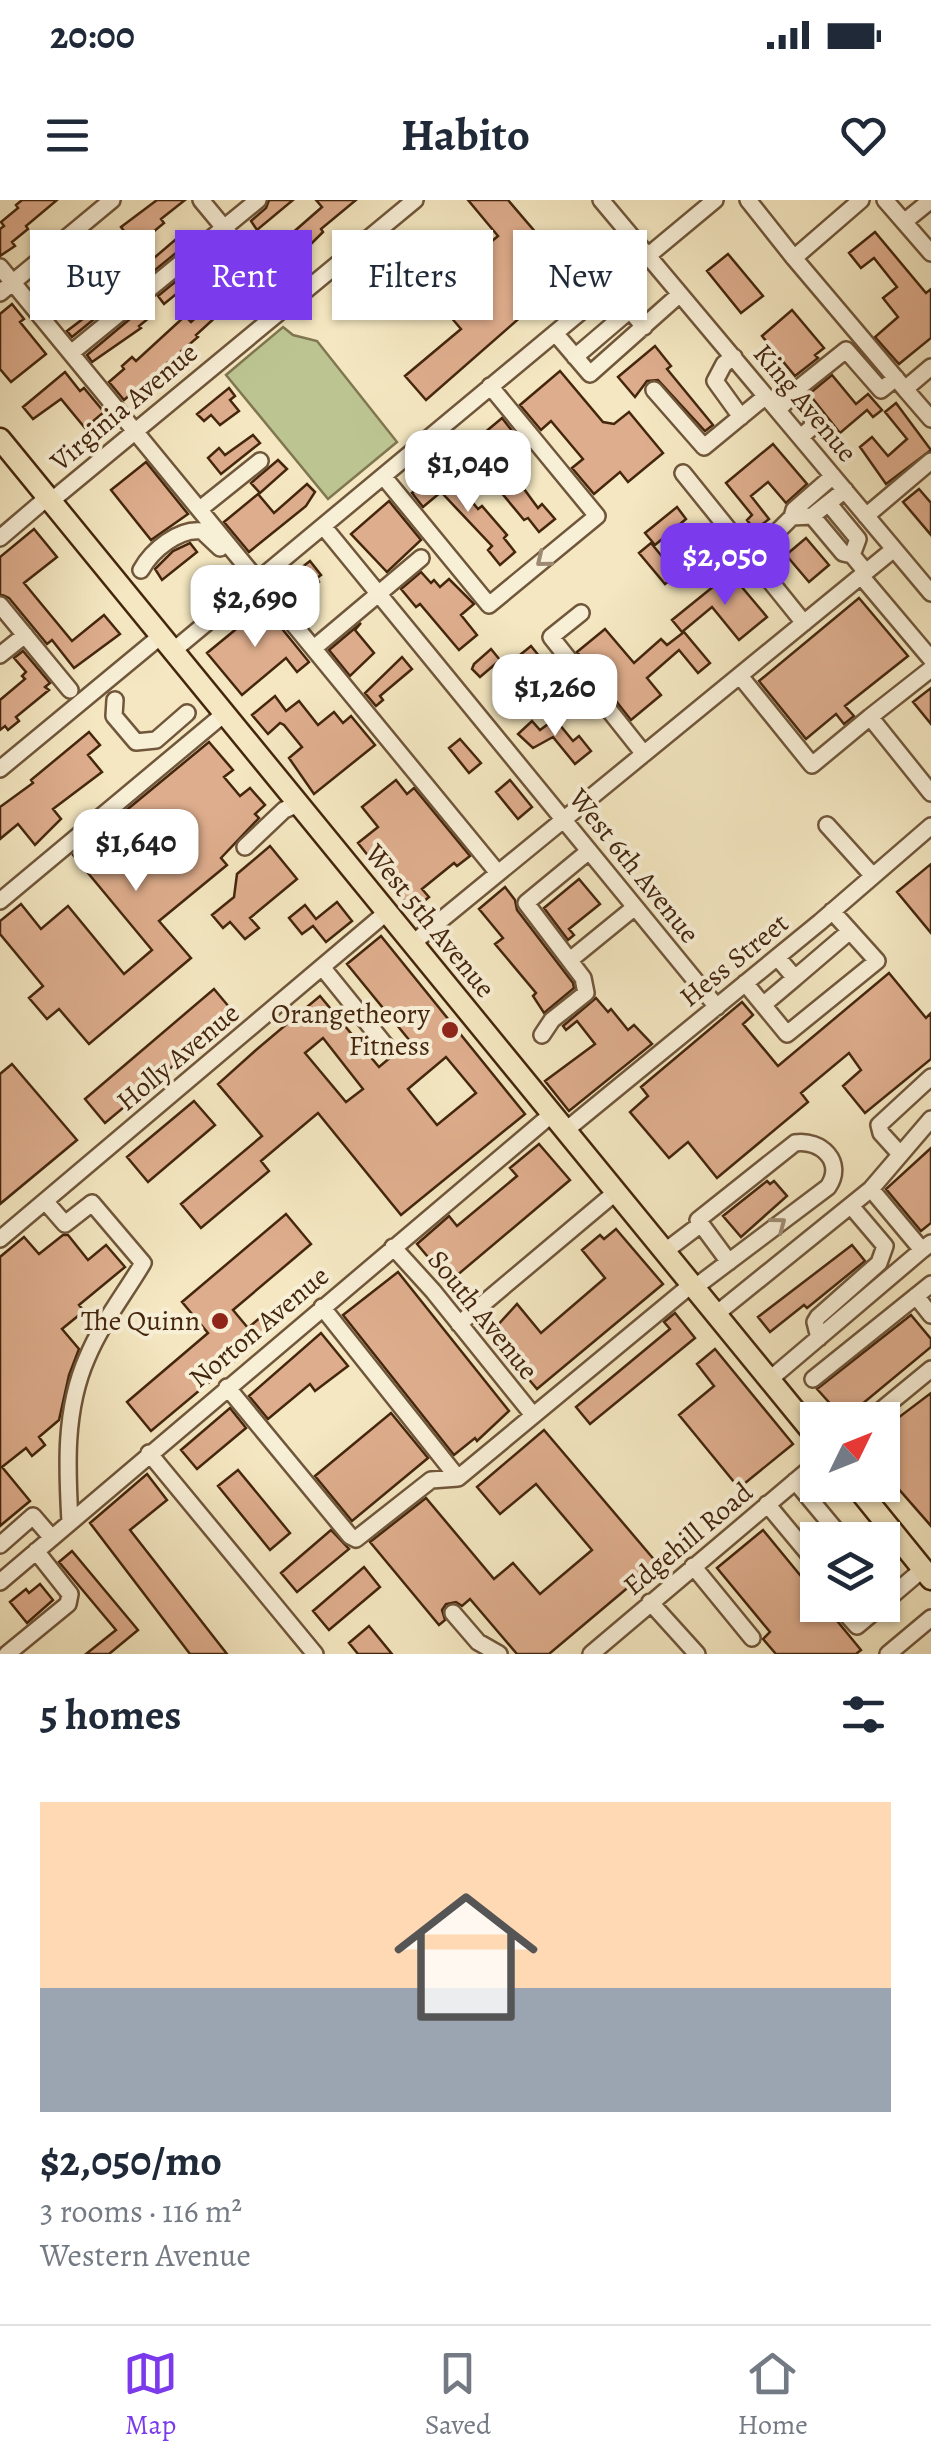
<!DOCTYPE html>
<meta charset="utf-8">
<style>
:root{--surface:#fff;--page:#f6f6f7;--text:#1f2937;--muted:#747a83;--line:#e0e1e3;--accent:#7c3aed}
body{margin:0;font-family:Alegreya,serif;background:var(--page);color:var(--text);height:100vh;display:flex;flex-direction:column;font-size:38px;white-space:nowrap}
*{box-sizing:border-box;margin:0}
p{font-size:32px;color:var(--muted)}
.icon{flex:none;width:55px;height:55px;fill:none;stroke:currentColor;stroke-width:2;stroke-linecap:round;stroke-linejoin:round}
.map{position:relative;height:1454px;overflow:hidden}
.sheet{display:flex;flex-direction:column;background:var(--surface);flex:1}
.sheet>*{flex:none}
.hud{position:absolute;left:30px;top:30px;width:872px;height:90px;display:flex;gap:20px}
.needle{width:65px;rotate:47deg}
.controls{position:absolute;left:800px;top:1202px;display:grid;gap:20px}
.controls a{display:grid;place-items:center;width:100px;height:100px;border-radius:0px;background:var(--surface);box-shadow:0 2px 8px #0004;font-size:50px}
.price{position:absolute;translate:-50% -85px;padding:0 22px;border-radius:20px;background:#fff;color:#222;font-size:32px;line-height:65px;filter:drop-shadow(0 2px 5px #0008)}
.price::after{content:'';position:absolute;left:50%;top:60px;width:30px;height:22px;margin-left:-15px;background:inherit;clip-path:polygon(0 0,100% 0,50% 100%)}
.price.on{background:var(--accent);color:#fff}
ul{padding:0;list-style:none}
li{display:grid;align-content:center;gap:20px;height:530px;padding:0 40px}
li span{display:grid;place-items:center;height:310px;border-radius:0px;color:#555}
li>.icon{margin-inline-start:auto}
span .icon{width:180px;height:180px;fill:#fffc;stroke-width:1}
li b{font-size:42px}
h2{display:flex;justify-content:space-between;align-items:center;height:120px;padding:0 40px;font-size:42px}
.pill{padding:0 35px;border-radius:0px;background:var(--surface);box-shadow:0 2px 8px #0004;font-size:35px;line-height:90px}
.pill.on{background:var(--accent);color:#fff}
.status{display:flex;justify-content:space-between;align-items:center;height:70px;padding:0 50px;background:var(--surface);direction:ltr}
.status svg{height:28px;fill:currentColor}
header{display:flex;justify-content:space-between;align-items:center;height:130px;padding:0 40px;background:var(--surface);font-size:45px;font-weight:700}
.dock{display:flex;justify-content:space-around;align-items:center;height:140px;border-top:2px solid var(--line);background:var(--surface);font-size:28px;color:var(--muted)}
.dock a{display:grid;justify-items:center;gap:5px}
.dock .on{color:var(--accent)}
.map>svg:first-child{display:block}
.green{fill:#bcc592;stroke:#807650;stroke-width:2.5}
.building{fill:#dead8d;stroke:#44260d;stroke-width:2.5;fill-rule:evenodd}
.lines{fill:none;stroke-linecap:round;stroke-linejoin:round}
.minor-casing{stroke:#70563a;stroke-width:20}
.major-casing{stroke:#44260d;stroke-width:25}
.minor{stroke:#f8efd7;stroke-width:15}
.major{stroke:#f4e7c1;stroke-width:20}
.oneway{stroke:#9e8a72}
.poi-dot{fill:#8f2418;stroke:#f8efd7;stroke-width:4}
.labels{text-anchor:middle;dominant-baseline:central;stroke-width:8;stroke-linejoin:round;paint-order:stroke}
.street-label{font-size:28px;fill:#44260d;stroke:#f8efd7}
.poi-label{font-size:28px;fill:#44260d;stroke:#f8efd7;text-anchor:end}
</style>
<div class="status"><b>20:00</b><svg viewBox="0 0 49 12"><path d="M0 12V9h3v3zM5 12V6h3v6zM10 12V3h3v9zM15 12V0h3v12zM26 1h20v11H26zM47 4h2v5h-2z"/></svg></div>
<header><svg class="icon" aria-label="menu" viewBox="0 0 24 24"><path d="M4 6h16M4 12h16M4 18h16"/></svg>Habito<svg class="icon" aria-label="heart" viewBox="0 0 24 24"><path d="M12 20l-8-8c-3-5 5-10 8-4 3-6 11-1 8 4z"/></svg></header>
<div class="map">
<svg width="931" height="1454" viewBox="0 0 931 1454">
<rect width="100%" height="100%" fill="#f4e7c1"/>
<filter id="stains"><feTurbulence type="fractalNoise" baseFrequency=".002" numOctaves="4"/><feColorMatrix values="0 0 0 0 .2 0 0 0 0 .09 0 0 0 0 .02 0 0 0 .5 -.17"/></filter>
<radialGradient id="worn" r=".72"><stop offset=".6" stop-color="#630" stop-opacity="0"/><stop offset="1" stop-color="#630" stop-opacity=".3"/></radialGradient>
<!-- green -->
<path class="green" d="M283,127L293,135L317,141L397,242L328,299L226,175Z"/>
<!-- building -->
<path class="building" d="M22,0H57L26,26L28,29L12,42L15,46L0,56V29L4,26L1,22L18,8L16,5Z
M157,0H185L161,19L164,23L141,42L154,58L175,40L182,48L144,79L112,41L124,31L121,27Z
M269,0H293L257,30L251,21L266,8Z
M316,0H356L321,29L323,32L295,60L286,67L281,66L268,49L280,39L282,42L322,7Z
M468,0H508L573,76L550,96L548,93L426,200L405,176L461,129L431,94L420,103L397,76L424,54L428,59L438,50L456,71L498,36Z
M875,32L926,93L931,89V138L899,164L875,137L898,117L883,98L897,87L874,58L861,68L849,53Z
M214,50L223,62L216,68L213,64L164,104L158,96Z
M100,51L130,90L72,137L67,131L84,118L80,114L91,103L95,108L116,90L103,74L50,110L36,93L63,72L68,78Z
M728,54L763,96L741,113L707,71Z
M242,76L255,91L246,100L242,96L220,113L196,135L198,137L124,200L109,182L124,169L122,166L132,157L136,161L185,116L191,122Z
M12,104L24,119L20,122L46,154L11,182L0,169V114Z
M143,108L150,117L139,126L141,128L92,162L87,155Z
M792,110L824,148L815,155L818,158L795,176L762,136Z
M655,146L671,166L667,169L713,225L705,231L658,180L647,181L635,197L618,177Z
M560,171L603,222L614,224L629,212L663,253L628,282L620,272L594,294L572,268L583,259L551,221L541,230L520,205Z
M65,172L80,191L84,188L104,212L85,228L61,199L33,219L23,207Z
M832,175L856,204L868,194L882,210L873,217L867,210L840,233L809,194Z
M229,188L235,196L230,200L239,211L220,225L211,215L204,221L197,214Z
M896,203L931,250L886,284L860,247L872,237L888,256L907,239L885,212Z
M502,218L513,232L494,248L538,308L542,304L555,319L539,332L528,318L524,320L500,291L504,287L480,259L488,252L477,239Z
M253,235L260,243L221,274L208,258L219,248L225,255Z
M773,244L807,284L786,303L768,282L751,296L769,319L755,330L747,320L752,315L726,283Z
M278,260L287,269L260,293L251,283Z
M146,262L188,314L151,340L111,290Z
M435,274L446,287L454,280L478,309L482,306L507,335L504,338L515,352L500,365L488,350L492,346L441,292L423,307L412,293Z
M307,284L315,292L306,306L249,352L224,322L258,294L274,313Z
M919,289L931,303V335L903,302Z
M389,301L421,340L387,372L351,334Z
M677,307L686,319L655,345L645,333Z
M34,329L57,357L24,383L72,441L104,415L120,434L74,468L52,440L47,444L9,398L0,394V357Z
M806,338L829,365L809,382L786,355Z
M190,343L197,352L162,380L155,369L173,351Z
M651,343L677,375L665,384L639,353Z
M708,346L717,357L686,383L677,372Z
M310,361L321,375L317,378L319,382L303,395L317,412L306,422L282,392L302,376L297,371Z
M421,372L431,383L434,380L440,387L449,379L474,404L461,415L477,435L459,450L420,404L416,407L401,389Z
M730,373L767,417L739,440L712,407L682,432L672,420Z
M257,398L309,462L297,472L286,458L242,495L207,453L252,416L245,408Z
M859,398L908,456L845,506L854,516L844,524L836,514L806,539L759,481Z
M361,423L355,430L374,453L350,476L329,450Z
M605,429L634,463L661,439L667,445L684,432L710,463L698,473L679,450L647,478L661,495L631,520L577,452Z
M531,446L560,482L539,500L510,463Z
M491,449L500,460L480,477L472,469L474,464Z
M23,451L50,483L45,487L49,490L16,517L19,521L8,530L5,526L0,530V500L25,479L22,476L26,472L14,458Z
M402,457L412,469L380,496L383,500L376,506L365,493Z
M931,488V524L913,502Z
M275,496L286,511L299,501L318,525L334,512L343,523L351,516L375,545L314,594L289,558L302,547L284,525L280,523L268,534L252,515Z
M555,519L573,541L579,536L591,551L575,564L553,537L533,548L518,534L532,521L540,530Z
M89,532L100,545L88,555L102,572L53,609L61,619L35,645L18,624L0,639V607L33,583L31,580Z
M460,539L481,563L469,573L449,548Z
M209,542L233,570L224,577L240,596L250,588L265,605L255,614L259,618L221,658L227,665L159,721L191,758L89,844L59,809L47,819L29,798L43,786L0,734V721L21,704L41,729L68,706L124,774L152,750L73,655L86,644L94,653L114,637L106,627Z
M396,580L407,594L414,588L470,656L457,666L454,663L422,689L429,697L412,711L358,643L378,627L362,607Z
M510,580L532,607L518,619L496,592Z
M270,646L297,679L250,718L259,728L245,739L230,722L223,728L212,715L234,697L237,674Z
M931,664V733L897,692Z
M579,679L600,704L569,729L574,735L568,740L544,708Z
M505,687L515,700L517,710L573,783L574,788L544,813L533,796L536,793L495,744L503,738L479,709Z
M337,702L352,721L326,742L313,726L302,734L289,718L305,705L316,719Z
M381,736L525,914L401,1015L318,913L261,961L269,971L201,1028L181,1004L262,936L218,884L256,850L320,796L379,867L410,841L347,764ZM323,838L363,889L346,902L305,853ZM446,857L476,893L437,925L408,889Z
M889,773L926,818L931,813V859L865,913L843,886L861,870L849,853L801,893L808,902L717,978L688,942L669,958L630,912L648,896L641,887L742,802L753,815L743,824L778,866Z
M214,789L235,814L105,923L85,899Z
M596,798L608,812L611,809L628,830L634,825L652,844L569,911L545,881L595,844L577,821L566,830L563,826Z
M12,864L77,940L0,1004V874Z
M194,901L215,925L148,982L127,957Z
M539,944L570,980L449,1082L417,1044L449,1016L457,1026L517,976L510,968Z
M931,948V1023L921,1031L886,989Z
M767,981L770,984L774,981L787,996L741,1037L723,1016Z
M286,1014L311,1044L233,1110L248,1128L263,1115L274,1128L151,1231L127,1202L208,1133L182,1102Z
M616,1029L663,1084L537,1189L493,1137L500,1131L497,1126L517,1104L541,1133L605,1078L582,1050L600,1035L604,1039Z
M63,1035H68L88,1060L106,1045L125,1067L79,1105L84,1111L62,1129L79,1149L69,1175L59,1220L39,1237L45,1245L32,1256L26,1248L2,1267L30,1301L0,1326V1057L24,1037L39,1054Z
M852,1045L865,1061L807,1108L804,1105L770,1132L758,1117Z
M398,1072L509,1211L477,1241L475,1238L454,1255L343,1115Z
M675,1113L695,1138L590,1224L576,1207L670,1129L664,1122Z
M911,1115L931,1139V1147L844,1219L817,1189Z
M321,1133L348,1166L315,1191L310,1184L268,1219L249,1196Z
M715,1149L793,1244L739,1288L679,1215L714,1186L697,1164Z
M931,1193V1326L882,1270V1230Z
M230,1208L246,1228L197,1269L181,1250Z
M391,1213L428,1258L352,1321L315,1276Z
M544,1230L657,1363L549,1454H517L470,1399L462,1406L456,1402L446,1404L442,1410L445,1420L439,1425L370,1342L426,1298L494,1379L513,1363L540,1394L592,1350L536,1284L500,1314L477,1287Z
M238,1270L290,1333L270,1350L218,1286Z
M147,1274L167,1300L130,1330L227,1454H190L90,1323Z
M331,1330L349,1349L297,1392L281,1373Z
M763,1330L800,1375L808,1368H818V1405H824L861,1450L856,1454H776L763,1439L770,1432L717,1368Z
M72,1351L138,1430L109,1454H86L116,1430L59,1362Z
M364,1367L380,1387L329,1430L313,1411Z
M40,1384L53,1400L27,1423L10,1402L26,1389L29,1393Z
M369,1426L392,1454H358L349,1443Z"/>
<g class="lines">
<defs>
<path id="minor" d="M201,0L288,105
M601,0L931,393
M748,0L794,58L861,0
M885,0L931,53
M904,22L931,0
M794,58L905,189
M0,67L498,673
M0,93L112,0
M555,133L590,174L680,94
M71,153L258,0
M575,157L630,110L644,127
M734,157L724,164L715,181L741,217
M931,167L905,189L931,219
M654,190L704,247L766,196
M795,196L813,216L812,227L801,237
M778,210L801,186L846,150L881,190L896,178
M683,273L804,423
M383,276L489,405L597,316L490,186
M845,290L812,316L843,353L852,355L866,372
M51,301L415,0
M829,304L858,339L852,355
M200,309L260,261
M866,316L931,261
M792,317L794,310L833,276
M323,326L717,807
M0,338L48,297
M755,363L768,351L769,340L792,317L812,316
M141,370C152,350 179,328 202,331L220,348
M861,376L931,459
M0,405L70,490
M581,413L551,437L644,554
M314,448L421,358
M174,450L715,0
M0,455L25,435
M931,469L870,517L931,593
M740,476L812,565L870,517
M115,500L114,516L136,542L156,540L187,513
M0,569L162,435
M827,625L873,676
M245,647L284,610L298,604
M0,701L224,514
M413,743L894,349
M777,757L795,778L850,731
M570,760L635,707
M322,767L386,846
M745,783L787,834L877,761L832,711
M763,805L795,778
M542,835L552,820L586,793L583,778L526,703L589,651
M566,930L820,722L931,626
M900,954L881,933L879,925L931,877
M871,989L922,1050L931,1043
M45,1001L65,1024L92,1003L143,1063C124,1095 101,1124 87,1158C64,1210 67,1268 70,1322
M0,1039L387,712
M393,1047L433,1091L533,1215
M664,1052L701,1024
M694,1088L828,987C845,962 821,939 795,943L698,1020L729,1062
M916,1096L931,1115
M322,1107L458,1278
M715,1115L871,989L931,919
M459,1124L616,992
M819,1138L815,1122L818,1117L879,1063L885,1046L851,1006
M813,1179L931,1084
M769,1180L922,1050
M227,1187L350,1336L356,1339L431,1280L458,1278
M869,1220L931,1169
M149,1253L315,1454
M458,1278L691,1085
M795,1281L844,1340
M767,1304L812,1358
M0,1345L33,1316L52,1338
M693,1366L752,1438
M0,1382L552,914
M650,1402L697,1454
M882,1404L923,1369
M838,1405L857,1426L882,1405
M453,1413L478,1442L499,1454
M7,1454L68,1404L70,1394L36,1351
M591,1454L818,1262
M888,1454L931,1418"/>
<path id="major" d="M0,239L818,1239
M855,1285L931,1379"/>
</defs>
<!-- minor casing -->
<use href="#minor" class="minor-casing"/>
<!-- major casing -->
<use href="#major" class="major-casing"/>
<!-- minor -->
<use href="#minor" class="minor"/>
<!-- major -->
<use href="#major" class="major"/>
</g>
<!-- one-way arrows -->
<defs><path id="oneway-chevron" d="M-2-3.5L2.5 0L-2 3.5" fill="none" stroke-width="1.6" stroke-linecap="round" stroke-linejoin="round" transform="scale(2.5)"/></defs>
<g class="oneway">
<use href="#oneway-chevron" transform="translate(543 360) rotate(141)"/>
<use href="#oneway-chevron" transform="translate(779 1024) rotate(-37)"/>
</g>
<!-- markers -->
<g class="poi-dot">
<circle cx="450" cy="830" r="10"/>
<circle cx="220" cy="1121" r="10"/>
</g>
<g class="labels">
<!-- street labels -->
<g class="street-label">
<text transform="translate(805 203) rotate(50)">King Avenue</text>
<text transform="translate(124 207) rotate(-40)">Virginia Avenue</text>
<text transform="translate(634 666) rotate(51)">West 6th Avenue</text>
<text transform="translate(430 721) rotate(51)">West 5th Avenue</text>
<text transform="translate(734 760) rotate(-39)">Hess Street</text>
<text transform="translate(178 857) rotate(-40)">Holly Avenue</text>
<text transform="translate(483 1115) rotate(51)">South Avenue</text>
<text transform="translate(259 1127) rotate(-40)">Norton Avenue</text>
<text transform="translate(688 1339) rotate(-40)">Edgehill Road</text>
</g>
<!-- poi labels -->
<g class="poi-label">
<text x="430" y="814">Orangetheory<tspan x="430" dy="32">Fitness</tspan></text>
<text x="200" y="1121">The Quinn</text>
</g>
</g>
<rect width="100%" height="100%" filter="url(#stains)"/>
<rect width="100%" height="100%" fill="url(#worn)"/>
</svg>
<div class="controls">
<a><svg class="needle" viewBox="-14 -14 28 28"><path d="M0-13l5 13h-10z" fill="#e53935"/><path d="M0 13l5-13h-10z" fill="#747a83"/></svg></a>
<a><svg class="icon" aria-label="layers" viewBox="0 0 24 24"><path d="M12 4l9 5-9 5-9-5zM3 14l9 5 9-5"/></svg></a>
</div>
<b class="price" style="left:468px;top:315px">$1,040</b>
<b class="price on" style="left:725px;top:408px">$2,050</b>
<b class="price" style="left:255px;top:450px">$2,690</b>
<b class="price" style="left:555px;top:539px">$1,260</b>
<b class="price" style="left:136px;top:694px">$1,640</b>
<div class="hud">
<a class="pill">Buy</a>
<a class="pill on">Rent</a>
<a class="pill">Filters</a>
<a class="pill">New</a>
</div>
</div>
<section class="sheet">
<h2>5 homes<svg class="icon" aria-label="filters" viewBox="0 0 24 24"><path d="M4 7h16M4 17h16"/><circle cx="9" cy="7" r="2"/><circle cx="15" cy="17" r="2"/></svg></h2>
<ul>
<li><span style="background:linear-gradient(#ffd9b3 60%,#9aa5b1 0)"><svg class="icon" aria-label="home" viewBox="0 0 24 24"><path d="M3 11l9-7 9 7M6 9v11h12V9"/></svg></span><div><b>$2,050/mo</b><p>3 rooms · 116 m²</p><p>Western Avenue</p></div></li>
</ul>
</section>
<nav class="dock">
<a class="on"><svg class="icon" aria-label="map" viewBox="0 0 24 24"><path d="M3 6l6-2 6 2 6-2v14l-6 2-6-2-6 2zM9 4v14M15 6v14"/></svg>Map</a>
<a><svg class="icon" aria-label="saved" viewBox="0 0 24 24"><path d="M7 4h10v16l-5-4-5 4z"/></svg>Saved</a>
<a><svg class="icon" aria-label="home" viewBox="0 0 24 24"><path d="M3 11l9-7 9 7M6 9v11h12V9"/></svg>Home</a>
</nav>
